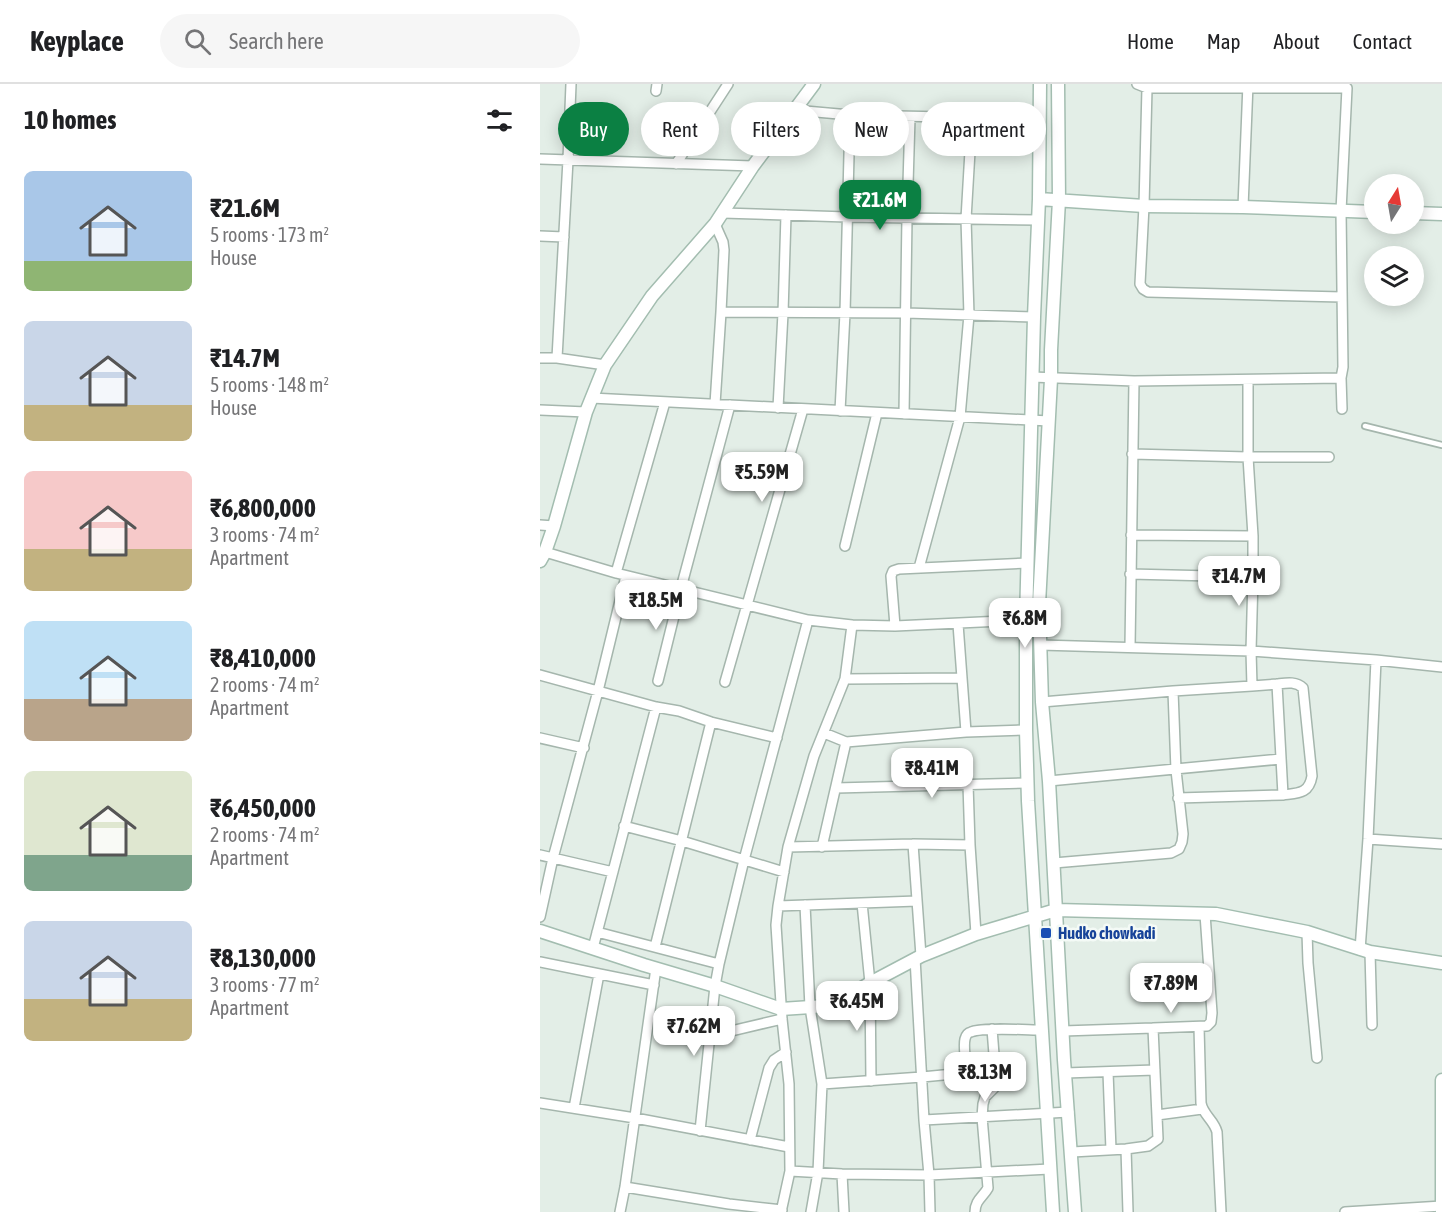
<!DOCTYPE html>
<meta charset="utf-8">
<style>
:root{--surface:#fff;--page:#f6f6f6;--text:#202124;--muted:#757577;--line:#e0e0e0;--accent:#0b8043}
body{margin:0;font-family:"Asap Condensed",sans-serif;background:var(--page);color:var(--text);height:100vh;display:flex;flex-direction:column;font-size:22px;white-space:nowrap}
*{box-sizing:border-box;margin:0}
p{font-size:20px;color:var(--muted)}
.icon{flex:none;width:33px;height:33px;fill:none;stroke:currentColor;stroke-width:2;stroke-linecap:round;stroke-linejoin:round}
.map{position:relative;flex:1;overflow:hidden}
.details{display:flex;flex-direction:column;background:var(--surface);width:540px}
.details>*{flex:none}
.banner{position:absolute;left:18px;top:18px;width:570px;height:54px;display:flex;gap:12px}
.needle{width:39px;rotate:11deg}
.fabs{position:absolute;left:824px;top:90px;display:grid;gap:12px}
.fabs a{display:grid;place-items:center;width:60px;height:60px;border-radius:50%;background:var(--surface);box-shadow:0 3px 15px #0003;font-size:30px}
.price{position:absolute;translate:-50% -51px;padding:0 14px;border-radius:12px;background:#fff;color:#222;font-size:20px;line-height:39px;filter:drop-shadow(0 2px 3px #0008)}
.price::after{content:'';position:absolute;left:50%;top:36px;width:18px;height:14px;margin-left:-9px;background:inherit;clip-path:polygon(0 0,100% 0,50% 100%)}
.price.on{background:var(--accent);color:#fff}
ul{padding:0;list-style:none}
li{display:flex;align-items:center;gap:18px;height:150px;padding:0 24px}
li span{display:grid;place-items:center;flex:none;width:168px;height:120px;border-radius:9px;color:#555}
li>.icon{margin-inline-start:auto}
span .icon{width:72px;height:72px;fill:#fffc;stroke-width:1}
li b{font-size:26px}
h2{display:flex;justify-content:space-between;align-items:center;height:72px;padding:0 24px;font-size:26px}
.tag{padding:0 21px;border-radius:27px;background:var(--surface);box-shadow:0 3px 15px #0003;font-size:21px;line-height:54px}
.tag.on{background:var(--accent);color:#fff}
header{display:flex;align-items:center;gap:36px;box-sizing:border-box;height:84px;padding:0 30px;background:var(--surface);border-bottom:2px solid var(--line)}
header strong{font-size:28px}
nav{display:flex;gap:33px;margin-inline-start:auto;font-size:21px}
.search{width:420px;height:54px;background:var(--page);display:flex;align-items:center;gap:15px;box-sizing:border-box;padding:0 21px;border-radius:33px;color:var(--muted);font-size:22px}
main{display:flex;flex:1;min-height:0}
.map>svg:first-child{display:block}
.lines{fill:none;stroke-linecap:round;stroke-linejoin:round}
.lane-casing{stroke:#a5b6ad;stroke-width:8}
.street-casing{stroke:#a5b6ad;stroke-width:12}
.secondary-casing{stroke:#a3bdb0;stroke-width:15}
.lane{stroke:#fff;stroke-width:4.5}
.street{stroke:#fff;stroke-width:9}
.secondary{stroke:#fff;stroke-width:12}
.transit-dot{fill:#1a4fb4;stroke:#f4faf6;stroke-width:2}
.labels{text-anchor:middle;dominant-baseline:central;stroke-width:5;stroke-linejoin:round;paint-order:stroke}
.transit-label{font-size:16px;font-weight:bold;fill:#164399;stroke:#f4faf6;text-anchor:start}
</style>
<header>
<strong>Keyplace</strong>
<div class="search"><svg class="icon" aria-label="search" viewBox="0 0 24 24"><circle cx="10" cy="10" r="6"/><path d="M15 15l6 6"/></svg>Search here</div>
<nav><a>Home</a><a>Map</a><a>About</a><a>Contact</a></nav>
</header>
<main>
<section class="details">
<h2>10 homes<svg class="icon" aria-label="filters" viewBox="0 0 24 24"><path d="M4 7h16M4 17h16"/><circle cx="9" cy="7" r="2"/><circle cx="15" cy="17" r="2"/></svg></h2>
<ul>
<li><span style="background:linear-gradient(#a9c7e8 75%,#8fb573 0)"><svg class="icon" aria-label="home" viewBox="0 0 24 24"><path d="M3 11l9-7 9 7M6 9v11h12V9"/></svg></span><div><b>₹21.6M</b><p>5 rooms · 173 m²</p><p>House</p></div></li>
<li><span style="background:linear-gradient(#c9d6e8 70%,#c2b280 0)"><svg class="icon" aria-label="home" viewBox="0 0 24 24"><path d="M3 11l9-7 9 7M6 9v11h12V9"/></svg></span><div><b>₹14.7M</b><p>5 rooms · 148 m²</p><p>House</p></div></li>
<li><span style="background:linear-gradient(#f6c9c9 65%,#c2b280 0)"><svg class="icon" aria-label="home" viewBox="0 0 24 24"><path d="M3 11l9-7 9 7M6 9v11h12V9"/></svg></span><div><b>₹6,800,000</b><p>3 rooms · 74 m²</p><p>Apartment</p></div></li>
<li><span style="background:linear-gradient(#bfe0f5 65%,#b9a48a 0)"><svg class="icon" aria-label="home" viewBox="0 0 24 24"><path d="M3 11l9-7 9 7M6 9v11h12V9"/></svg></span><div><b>₹8,410,000</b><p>2 rooms · 74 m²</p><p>Apartment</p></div></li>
<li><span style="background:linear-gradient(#dfe7d0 70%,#7fa58c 0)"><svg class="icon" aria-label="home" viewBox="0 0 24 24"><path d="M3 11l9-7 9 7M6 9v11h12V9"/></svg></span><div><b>₹6,450,000</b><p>2 rooms · 74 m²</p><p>Apartment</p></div></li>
<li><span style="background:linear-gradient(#c9d6e8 65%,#c2b280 0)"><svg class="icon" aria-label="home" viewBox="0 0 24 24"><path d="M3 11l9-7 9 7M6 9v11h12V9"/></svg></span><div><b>₹8,130,000</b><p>3 rooms · 77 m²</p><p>Apartment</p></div></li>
</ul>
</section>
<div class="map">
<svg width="902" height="1128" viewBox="0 0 902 1128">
<rect width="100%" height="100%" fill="#e3eee7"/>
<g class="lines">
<defs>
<path id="lane" d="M825,342L902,361"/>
<path id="street" d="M31,0L28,76L17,274L65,281
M607,4L604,122L600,200L603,205L608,208L802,213
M116,7L117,0
M254,26L310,31L499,35
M0,75L213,82
M136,80L188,0
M703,123L708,0
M183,129L307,133L498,136
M175,140L183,158L184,166L181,228L366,229L494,233
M0,152L24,153
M0,274H17
M492,293L594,297L801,294L803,283L801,127L807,4H607L597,0
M801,294L802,325
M51,314L509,337
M175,320L181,228
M238,324L243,229L246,131
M0,326L46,328
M300,327L305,229L310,31
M364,330L367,134L370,33
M592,370L708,373H789
M0,441L14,442
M591,451L713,452
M305,462L337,329
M5,468L76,489L268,536L204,776L179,880L175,902L160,1047
M379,484L420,333L429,231L426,135L432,33
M76,489L125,318
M590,490L713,493
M268,536L312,541L355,542L486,536
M312,541L305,595L422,594L418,540
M355,542L351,492L353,487L359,485L488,479
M500,561L711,567L713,493V452L708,373V296
M590,563L594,297
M0,591L116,623L139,627L171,638L237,654
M422,594L426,648
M118,597L141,504L190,321
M185,598L263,325
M737,600C746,599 756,597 763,604L772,692C769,710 758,709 743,711
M502,618L633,607
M284,649L306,658L426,648L486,646
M0,654L44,664
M509,697L741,675
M428,700L430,761
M296,704L488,699
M638,714L743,711L737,600L712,602
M84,742L142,757L244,788
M828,755L902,760
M373,760L381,872
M248,763L274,672L305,595
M282,763L306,658
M0,771L73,788
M514,779L631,769L639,765L642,758L643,750L636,686L633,607L712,602L711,567L836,576L902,583
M322,819L330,899L331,997
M265,821L270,923L282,1000L278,1088L271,1128
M238,822L377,817
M0,833L13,774L58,607L86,492
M57,848L179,880
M767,848L768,879L777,974
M115,863L171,638
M53,864L116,623
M820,866L828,755L836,576
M830,868L832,941
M375,874L384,1036L389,1091L510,1085
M0,878L114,901
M659,943L661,1019C663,1031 674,1036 677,1048L681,1128
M523,947L613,944
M170,952L242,935
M427,988C426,979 423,963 425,955C426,951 427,949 431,948C441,943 488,946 502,946
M568,988L571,1066
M525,989L615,986
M282,1000L382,993L455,986
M0,1019L95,1034L249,1063
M34,1024L59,890
M617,1031L662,1025
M384,1036L529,1028
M210,1056L229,984L234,976L246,968
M586,1065L588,1128
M532,1068L586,1065L608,1062L618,1055L613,944L667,942L671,938L672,929L665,830
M250,1087L302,1090L389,1091L390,1128
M302,1090L304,1128
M85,1103L189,1120L242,1126
M80,1128L85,1103L116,884
M241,1128L250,1087L249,1000L242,935L236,841L238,822L248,763L373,760L430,761L436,850
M435,1128C435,1116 443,1113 448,1104L442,1033L443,1020L445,1013L454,1004L456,996L452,945
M805,1128L902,1122"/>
<path id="secondary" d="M500,0L499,115L494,233L486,536V646L488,717L513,1128
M518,0L519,116L511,266V295L499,520L502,618L509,697L524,976L535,1128
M499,115L604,122L703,123L834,128
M873,129L902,130
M0,477L5,468L14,442L46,328L65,281L112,212L175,140L213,82L274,0
M0,847L104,881L175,902L241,925L286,922L296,920L330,899L381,872L436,850L516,826L676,830L767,848L830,868L902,879
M902,1128V996"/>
</defs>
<!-- lane casing -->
<use href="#lane" class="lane-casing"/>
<!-- street casing -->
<use href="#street" class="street-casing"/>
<!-- secondary casing -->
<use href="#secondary" class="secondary-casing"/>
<!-- lane -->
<use href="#lane" class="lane"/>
<!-- street -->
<use href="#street" class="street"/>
<!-- secondary -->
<use href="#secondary" class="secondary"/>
</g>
<!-- markers -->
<rect class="transit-dot" x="500" y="843" width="12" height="12" rx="3"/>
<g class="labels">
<!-- transit labels -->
<g class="transit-label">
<text x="518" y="849">Hudko chowkadi</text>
</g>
</g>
</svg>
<div class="fabs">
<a><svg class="needle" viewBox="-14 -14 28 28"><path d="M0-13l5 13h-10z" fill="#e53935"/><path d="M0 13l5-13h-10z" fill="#757577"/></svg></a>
<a><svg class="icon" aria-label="layers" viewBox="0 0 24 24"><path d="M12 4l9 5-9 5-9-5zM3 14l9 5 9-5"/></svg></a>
</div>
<b class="price on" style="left:340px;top:147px">₹21.6M</b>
<b class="price" style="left:222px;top:419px">₹5.59M</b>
<b class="price" style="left:699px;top:523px">₹14.7M</b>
<b class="price" style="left:116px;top:547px">₹18.5M</b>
<b class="price" style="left:485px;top:565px">₹6.8M</b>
<b class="price" style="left:392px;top:715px">₹8.41M</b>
<b class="price" style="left:631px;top:930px">₹7.89M</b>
<b class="price" style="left:317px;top:948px">₹6.45M</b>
<b class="price" style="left:154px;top:973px">₹7.62M</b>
<b class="price" style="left:445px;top:1019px">₹8.13M</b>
<div class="banner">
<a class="tag on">Buy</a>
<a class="tag">Rent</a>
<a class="tag">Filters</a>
<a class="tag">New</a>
<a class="tag">Apartment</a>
</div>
</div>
</main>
